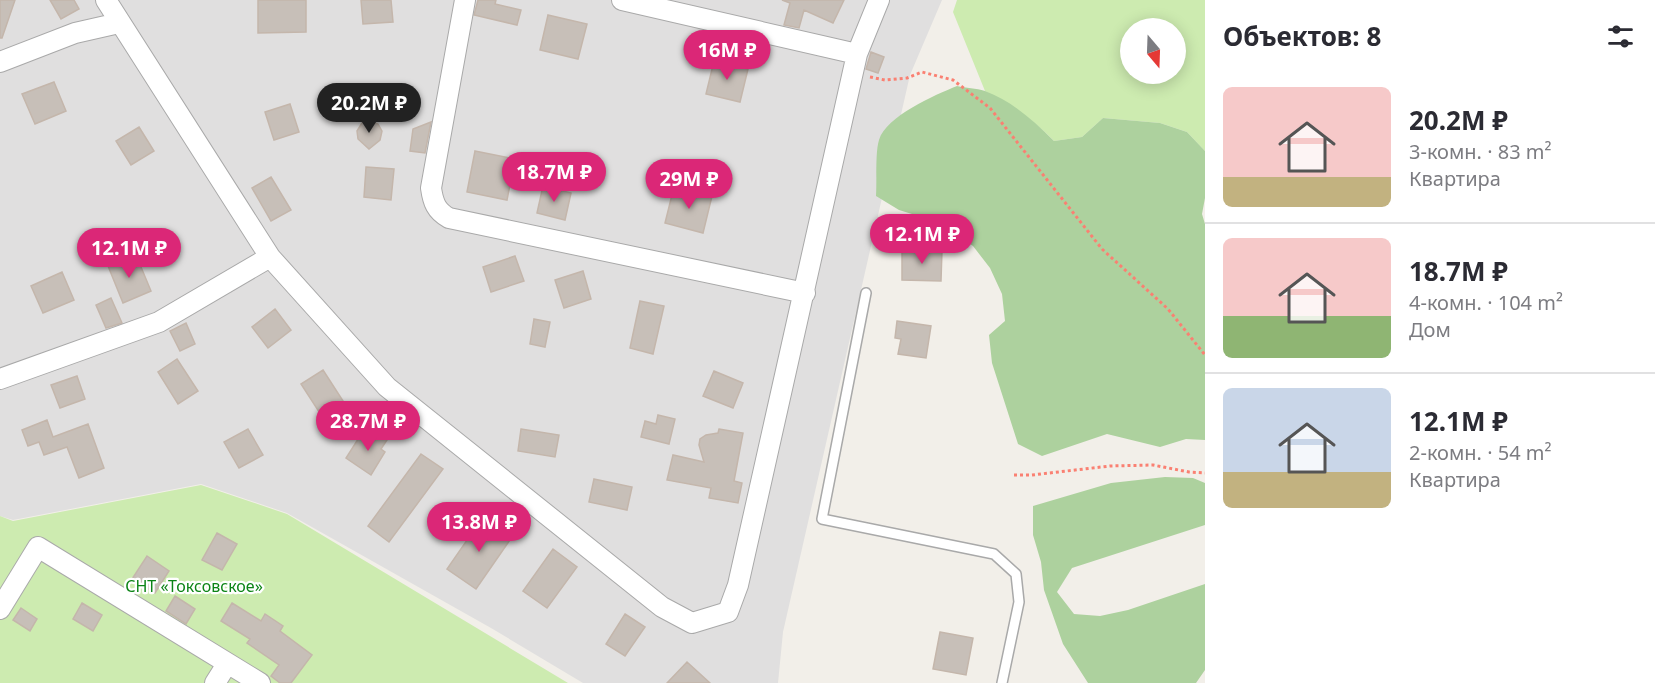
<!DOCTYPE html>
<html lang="ru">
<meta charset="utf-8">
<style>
:root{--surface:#fff;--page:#f7f7f7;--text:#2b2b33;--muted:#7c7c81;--line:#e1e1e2;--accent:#db2777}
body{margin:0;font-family:"Noto Sans",sans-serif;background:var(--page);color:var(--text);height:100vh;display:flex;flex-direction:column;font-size:22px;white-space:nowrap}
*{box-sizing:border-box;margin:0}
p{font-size:20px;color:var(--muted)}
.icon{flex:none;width:33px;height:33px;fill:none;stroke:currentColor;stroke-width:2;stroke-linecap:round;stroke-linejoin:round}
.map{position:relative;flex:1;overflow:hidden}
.sheet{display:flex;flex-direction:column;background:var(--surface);width:450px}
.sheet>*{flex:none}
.needle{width:39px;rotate:161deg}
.fabs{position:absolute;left:1120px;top:18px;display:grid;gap:12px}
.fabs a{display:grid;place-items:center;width:66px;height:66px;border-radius:50%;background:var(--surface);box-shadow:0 3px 15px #0003;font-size:30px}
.price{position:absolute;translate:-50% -51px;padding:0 14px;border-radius:21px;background:var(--accent);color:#fff;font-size:20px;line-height:39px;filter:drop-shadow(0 2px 3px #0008)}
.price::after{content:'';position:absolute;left:50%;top:36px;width:18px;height:14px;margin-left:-9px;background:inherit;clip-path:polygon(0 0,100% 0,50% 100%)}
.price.current{background:#222;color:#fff}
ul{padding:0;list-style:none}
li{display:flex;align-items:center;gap:18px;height:150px;padding:0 18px}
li+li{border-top:2px solid var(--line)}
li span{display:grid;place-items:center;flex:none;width:168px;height:120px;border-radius:9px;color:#555}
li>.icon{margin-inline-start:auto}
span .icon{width:72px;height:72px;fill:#fffc;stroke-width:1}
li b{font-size:26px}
h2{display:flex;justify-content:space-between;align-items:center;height:72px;padding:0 18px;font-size:26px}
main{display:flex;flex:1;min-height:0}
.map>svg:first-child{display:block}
.residential{fill:#e0dfdf}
.grass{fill:#cdebb0;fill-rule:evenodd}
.forest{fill:#add19e}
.building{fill:#c7bfb8;stroke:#c4b6ab;stroke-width:1.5}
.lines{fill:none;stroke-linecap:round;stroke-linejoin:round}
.lane-casing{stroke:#a9a9a9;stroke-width:12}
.street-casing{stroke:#a9a9a9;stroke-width:22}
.path{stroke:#fa8072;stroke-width:3;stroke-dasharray:3 3;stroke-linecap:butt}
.lane{stroke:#fff;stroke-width:9}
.street{stroke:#fff;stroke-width:20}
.labels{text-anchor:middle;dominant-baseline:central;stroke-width:4.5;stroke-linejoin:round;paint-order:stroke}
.park-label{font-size:16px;fill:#0c8416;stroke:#fff}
</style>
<main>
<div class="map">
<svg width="1205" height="683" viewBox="0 0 1205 683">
<rect width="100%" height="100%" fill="#f2efe9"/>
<!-- residential -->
<path class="residential" d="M0,0H942L910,75L783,632L778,683H583L491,628L287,513L201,484L13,520L0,516Z"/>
<!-- grass -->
<path class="grass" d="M957,0H1205V151L1187,132L1160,123L1103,118L1082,137L1054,141C1031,118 1013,106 985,91L953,12ZM1131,28H1176V74H1131Z
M201,485L287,514L568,683H0V516L13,521Z"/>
<!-- forest -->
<path class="forest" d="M957,86C966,88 976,88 985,91C1012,101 1034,121 1054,141L1082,137L1103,118L1160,123L1187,132L1205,151V198L1202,214L1205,224V440L1186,439L1160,447L1107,434L1042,456L1018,444L992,363L989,335L1005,321L1002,294L990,268L973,246L950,230L925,218L899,210L876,196C877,181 875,153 879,140C886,116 935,95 957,86Z
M1165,477L1193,478L1205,483V525L1072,568L1057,592L1074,614L1100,616L1128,610L1205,584V670L1196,683H1088L1063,644L1044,590L1041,562L1033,535V506L1111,483Z"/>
<!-- building -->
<path class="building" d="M0,0H15L2,38H0Z
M50,0H74L79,9L61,19Z
M258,0H306V32L258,33Z
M361,0H391L393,22L363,24Z
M478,0H496L495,4L521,10L517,25L474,15Z
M782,0H844L833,23L804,10L799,28L784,25L790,3Z
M548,15L587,24L578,59L540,50Z
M871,52L884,57L878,73L866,69Z
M714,61L748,69L740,102L706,94Z
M54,82L66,111L35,124L22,94Z
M290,104L299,132L274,140L265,112Z
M370,121L378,124L382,131L380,140L369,149L358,139L357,131L362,123Z
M431,122L425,153L410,151L413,129Z
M139,127L154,151L131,165L116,141Z
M475,151L515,159L507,200L467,192Z
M366,167L394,169L391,200L364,197Z
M271,177L291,210L271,221L252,188Z
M543,186L571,193L565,220L537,213Z
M674,187L712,196L703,233L665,223Z
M902,250H942L941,281L902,280Z
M136,255L151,291L123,303L108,266Z
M515,256L524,281L491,292L483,267Z
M583,271L591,299L564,308L555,280Z
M62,272L74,300L43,313L31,286Z
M111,298L122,323L106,328L96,305Z
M640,301L664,306L653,354L630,348Z
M275,309L291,330L268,348L252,327Z
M534,319L550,322L545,347L530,344Z
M897,321L931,326L926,358L898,354L901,339L895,338Z
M186,323L195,344L180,351L170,331Z
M177,359L198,391L178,404L158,372Z
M323,370L345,404L323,418L301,384Z
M714,371L743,383L733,408L703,396Z
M77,376L85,399L60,408L51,385Z
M658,415L675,419L669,444L641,437L645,421L656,424Z
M47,420L53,437L88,424L104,468L79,478L67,447L44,455L39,442L28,446L22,430Z
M248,429L263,455L239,468L224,442Z
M521,429L559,435L555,457L518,451Z
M719,429L743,433L734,481L742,483L738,503L709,498L711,488L667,480L673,455L704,462L699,445L700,439L706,435L718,433Z
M372,430L387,440L381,449L385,452L371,475L346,458L360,436L366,439Z
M421,454L443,469L389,542L368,526Z
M594,479L632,487L627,510L589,502Z
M483,517L512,537L476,589L447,569Z
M217,533L237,544L222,570L202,560Z
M553,549L577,567L547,608L523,591Z
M147,556L169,571L155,593L132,579Z
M175,596L195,609L186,624L166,611Z
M82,603L102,615L93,631L73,619Z
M232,603L261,621L265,614L283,626L280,631L312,655L291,683H280L271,676L279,665L247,643L250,639L221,621Z
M21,608L37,619L30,631L13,620Z
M625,614L645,627L625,656L606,644Z
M940,632L973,638L966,675L933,669Z
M687,662L710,683H667Z"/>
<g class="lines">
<defs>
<path id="lane" d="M866,293L822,519L994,554L1016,574L1019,602L1002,683"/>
<path id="street" d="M106,0L270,257L387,387L662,607L692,623L728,612L738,585L857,54L879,0
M465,0L431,188C433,202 436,211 449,218L805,293
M622,0L857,54
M0,62L75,33L119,23
M0,379L159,322L270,257
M0,609L38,547L260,683
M215,683L227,664"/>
</defs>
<!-- lane casing -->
<use href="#lane" class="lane-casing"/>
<!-- street casing -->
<use href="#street" class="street-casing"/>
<!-- path -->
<path class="path" d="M870,77L885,80L907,78L922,72L953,80L990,108L1102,249L1168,309L1205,355
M1014,475H1032L1110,466L1153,465L1189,472L1205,473"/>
<!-- lane -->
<use href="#lane" class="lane"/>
<!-- street -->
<use href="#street" class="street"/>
</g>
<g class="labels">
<!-- park labels -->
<g class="park-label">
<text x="194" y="586">СНТ «Токсовское»</text>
</g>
</g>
</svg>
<div class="fabs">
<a><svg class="needle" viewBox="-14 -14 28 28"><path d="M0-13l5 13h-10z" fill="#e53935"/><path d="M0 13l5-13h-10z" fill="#7c7c81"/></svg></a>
</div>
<b class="price" style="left:727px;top:81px">16M ₽</b>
<b class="price current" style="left:369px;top:134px">20.2M ₽</b>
<b class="price" style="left:554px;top:203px">18.7M ₽</b>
<b class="price" style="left:689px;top:210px">29M ₽</b>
<b class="price" style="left:922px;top:265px">12.1M ₽</b>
<b class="price" style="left:129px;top:279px">12.1M ₽</b>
<b class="price" style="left:368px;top:452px">28.7M ₽</b>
<b class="price" style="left:479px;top:553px">13.8M ₽</b>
</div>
<section class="sheet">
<h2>Объектов: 8<svg class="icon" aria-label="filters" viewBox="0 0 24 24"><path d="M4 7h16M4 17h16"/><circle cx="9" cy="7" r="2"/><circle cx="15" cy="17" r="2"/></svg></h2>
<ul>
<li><span style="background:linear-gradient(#f6c9c9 75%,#c2b280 0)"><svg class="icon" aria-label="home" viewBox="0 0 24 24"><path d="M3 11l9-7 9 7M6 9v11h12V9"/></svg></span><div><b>20.2M ₽</b><p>3-комн. · 83 m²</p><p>Квартира</p></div></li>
<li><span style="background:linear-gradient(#f6c9c9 65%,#8fb573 0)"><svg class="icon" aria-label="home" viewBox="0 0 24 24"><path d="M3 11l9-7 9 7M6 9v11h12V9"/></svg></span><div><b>18.7M ₽</b><p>4-комн. · 104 m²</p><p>Дом</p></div></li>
<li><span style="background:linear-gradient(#c9d6e8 70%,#c2b280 0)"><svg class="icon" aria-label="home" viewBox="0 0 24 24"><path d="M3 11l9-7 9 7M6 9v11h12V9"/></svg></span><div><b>12.1M ₽</b><p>2-комн. · 54 m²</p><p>Квартира</p></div></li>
</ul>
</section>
</main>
